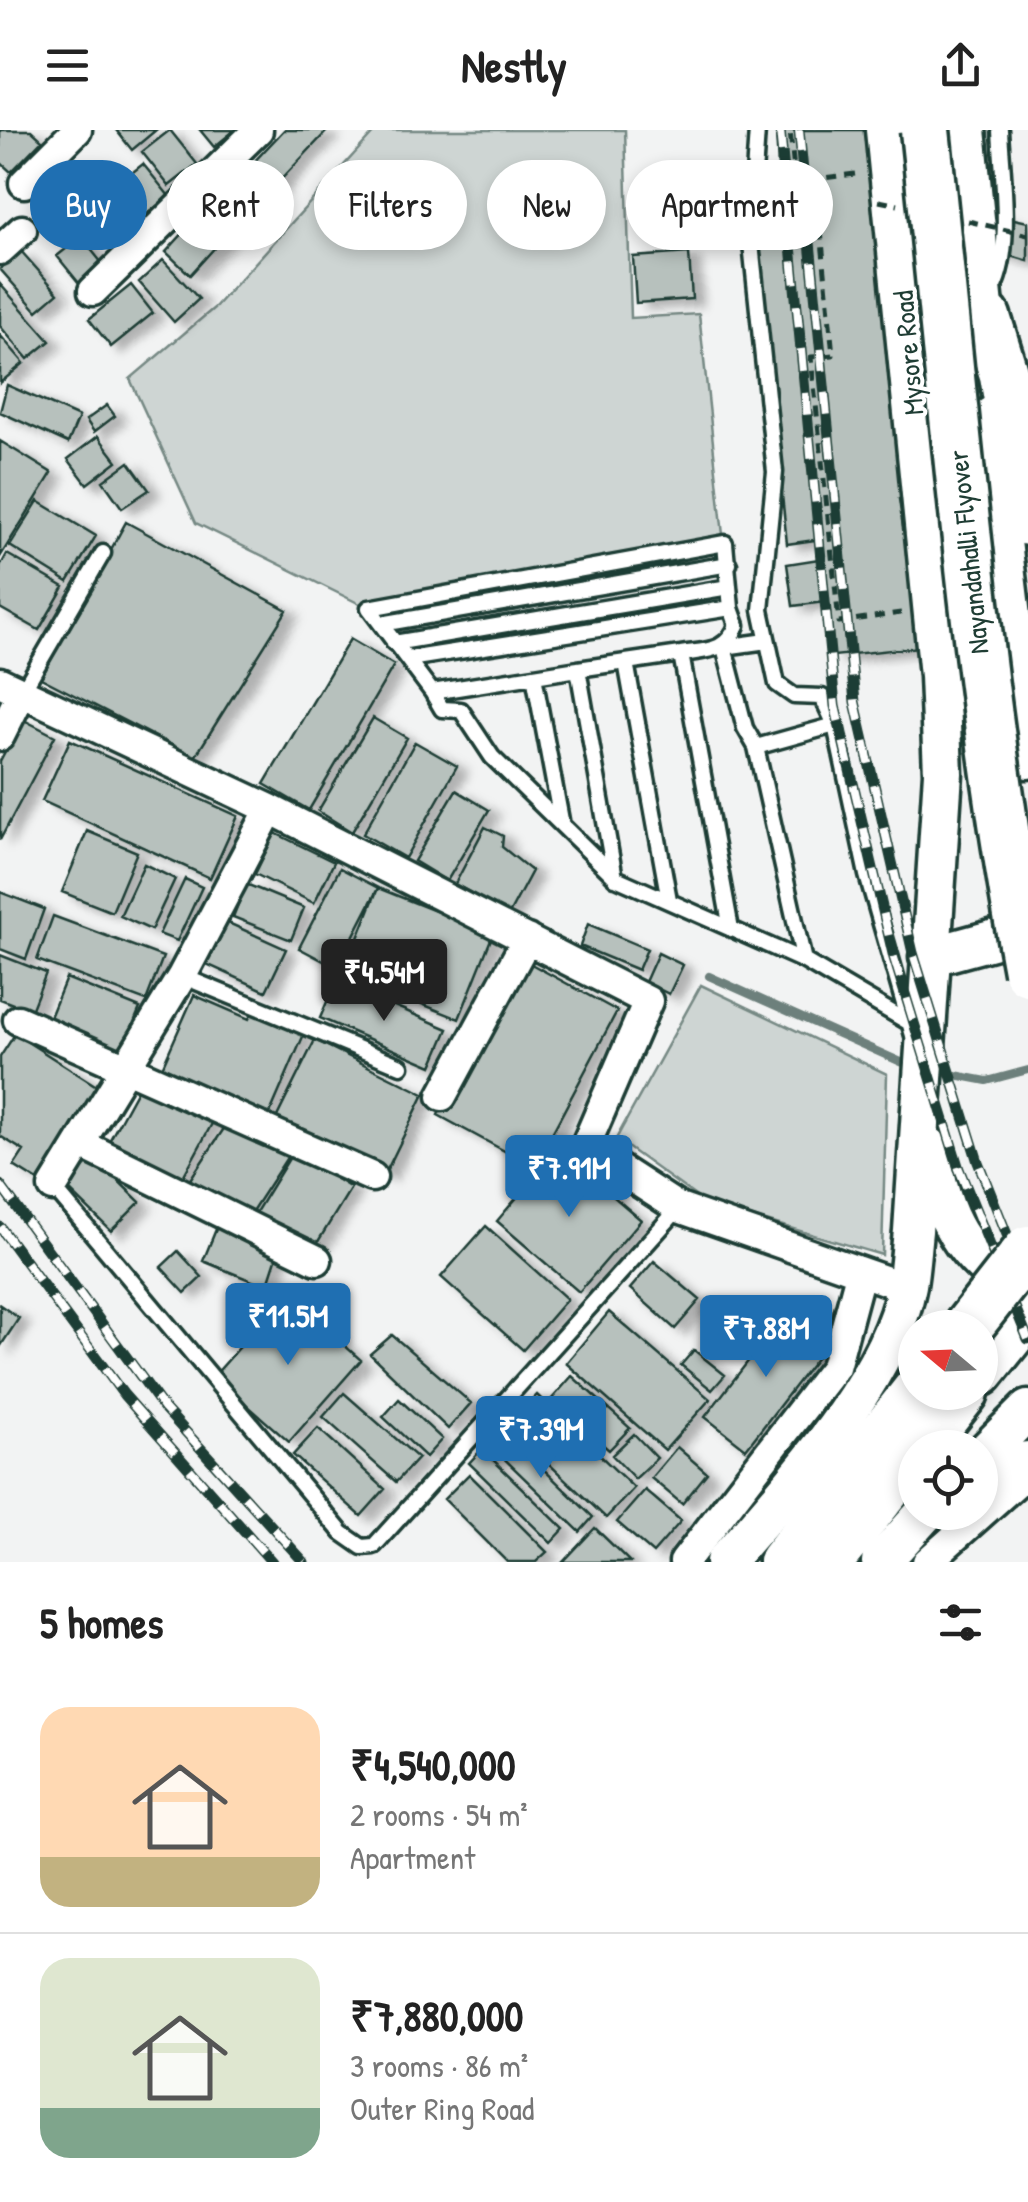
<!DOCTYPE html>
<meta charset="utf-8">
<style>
:root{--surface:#fff;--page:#f2f2f2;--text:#222;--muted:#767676;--line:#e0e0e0;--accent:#1f6fb2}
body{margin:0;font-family:"Patrick Hand",sans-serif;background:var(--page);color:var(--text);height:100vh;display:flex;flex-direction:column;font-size:38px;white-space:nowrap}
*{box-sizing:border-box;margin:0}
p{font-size:32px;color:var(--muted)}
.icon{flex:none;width:55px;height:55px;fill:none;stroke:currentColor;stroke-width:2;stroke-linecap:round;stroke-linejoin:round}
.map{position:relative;height:1432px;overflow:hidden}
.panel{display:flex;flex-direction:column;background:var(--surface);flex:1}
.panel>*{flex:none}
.guide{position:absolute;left:30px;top:30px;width:970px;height:90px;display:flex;gap:20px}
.needle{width:65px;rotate:289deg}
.buttons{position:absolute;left:898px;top:1180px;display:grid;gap:20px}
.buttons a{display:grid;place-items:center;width:100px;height:100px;border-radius:50%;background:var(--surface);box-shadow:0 5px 15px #0003;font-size:50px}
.price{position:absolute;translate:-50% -85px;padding:0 22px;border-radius:10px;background:var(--accent);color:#fff;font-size:32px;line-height:65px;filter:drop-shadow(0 2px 5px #0008)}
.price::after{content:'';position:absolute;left:50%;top:60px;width:30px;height:22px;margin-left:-15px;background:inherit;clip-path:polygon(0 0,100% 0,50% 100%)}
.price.on{background:#222;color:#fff}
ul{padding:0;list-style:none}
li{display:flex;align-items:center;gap:30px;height:250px;padding:0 40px}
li+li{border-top:2px solid var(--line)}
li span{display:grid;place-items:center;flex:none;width:280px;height:200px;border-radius:30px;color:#555}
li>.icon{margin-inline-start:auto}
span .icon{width:120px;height:120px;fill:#fffc;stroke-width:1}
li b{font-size:42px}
h2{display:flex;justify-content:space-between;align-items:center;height:120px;padding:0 40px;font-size:42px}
.tag{padding:0 35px;border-radius:45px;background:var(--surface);box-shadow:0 5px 15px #0003;font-size:35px;line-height:90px}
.tag.on{background:var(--accent);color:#fff}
header{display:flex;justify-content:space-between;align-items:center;height:130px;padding:0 40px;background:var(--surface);font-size:45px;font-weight:700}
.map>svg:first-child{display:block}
.green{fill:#ced5d3;stroke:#768984;stroke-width:2.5}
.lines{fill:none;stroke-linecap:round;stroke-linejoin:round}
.stream{stroke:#6d807b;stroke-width:8}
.building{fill:#b7c1bd;stroke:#1f3d34;stroke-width:2.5;filter:url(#shadow)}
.lane-casing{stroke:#1f3d34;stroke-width:21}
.street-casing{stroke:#1f3d34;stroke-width:35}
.secondary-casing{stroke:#1f3d34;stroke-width:45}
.highway-casing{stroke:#1f3d34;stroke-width:55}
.path{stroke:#1f3d34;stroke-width:5;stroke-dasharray:10 8;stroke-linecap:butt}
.lane{stroke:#fff;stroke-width:14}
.street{stroke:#fff;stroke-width:28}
.secondary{stroke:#fff;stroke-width:38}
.highway{stroke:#fff;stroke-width:48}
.rail-casing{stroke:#1f3d34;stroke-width:11}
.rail{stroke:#fff;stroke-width:8;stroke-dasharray:22;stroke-linecap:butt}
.highway-bridge-casing{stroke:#1f3d34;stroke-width:55;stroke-linecap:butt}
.path-bridge{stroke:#1f3d34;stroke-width:5;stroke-dasharray:10 8;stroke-linecap:butt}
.highway-bridge{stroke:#fff;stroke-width:48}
.labels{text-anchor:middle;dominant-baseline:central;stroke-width:8;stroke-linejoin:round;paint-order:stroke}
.street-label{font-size:28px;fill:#1f3d34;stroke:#fff}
</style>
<header><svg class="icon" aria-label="menu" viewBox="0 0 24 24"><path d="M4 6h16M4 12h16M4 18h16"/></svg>Nestly<svg class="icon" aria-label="share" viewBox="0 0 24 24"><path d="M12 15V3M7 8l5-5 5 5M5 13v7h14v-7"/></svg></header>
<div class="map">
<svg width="1028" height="1432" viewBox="0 0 1028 1432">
<defs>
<filter id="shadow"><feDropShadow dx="11" dy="6" stdDeviation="5" flood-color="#0004"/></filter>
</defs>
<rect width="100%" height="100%" fill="#f2f3f3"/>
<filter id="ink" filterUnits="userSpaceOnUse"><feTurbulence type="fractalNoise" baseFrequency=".01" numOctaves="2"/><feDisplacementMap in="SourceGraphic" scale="20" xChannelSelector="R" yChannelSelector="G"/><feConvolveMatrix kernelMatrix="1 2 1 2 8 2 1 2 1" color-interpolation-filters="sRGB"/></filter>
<g filter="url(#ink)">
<!-- green -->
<path class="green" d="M376,0H625L631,188L699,184L723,405L360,474L196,393L130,249L214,178Z
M701,855L887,944L882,1125L705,1073L616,1009Z"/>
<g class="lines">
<!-- stream -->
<path class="stream" d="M709,846L910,936
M934,941L987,951L1028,940"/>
</g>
<!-- building -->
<path class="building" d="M0,0H31L42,10L11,42L0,32Z
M116,0H156L132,20Z
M170,0L197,34L169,56L142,22Z
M200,0H235L214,17Z
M284,0H328L274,57L251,35Z
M776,0H876L882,60L1028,92V131L887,89L914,367L899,369L920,517L834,526L825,472L793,476L787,434L819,429L815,410L787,414L753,78L780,76Z
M143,34L169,66L121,105L95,72Z
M58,39L94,83L68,105L32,60Z
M241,40L264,63L190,145L166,122Z
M81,107L106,138L83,158L57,126Z
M21,121L58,163L37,181L0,139Z
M689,123L692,169L636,173L633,127Z
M163,130L199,169L174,192L139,152Z
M0,154L50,211L28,229L0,196Z
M131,155L153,183L111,217L89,189Z
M0,205L24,233L0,253Z
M7,255L79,287L68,313L0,282Z
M107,275L115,286L94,302L86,290Z
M98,306L117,331L87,354L68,329Z
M0,311L52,343L0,427Z
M129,332L149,360L122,378L103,351Z
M38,371L96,406L68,452L10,416Z
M126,392L287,480L195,627L41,548Z
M7,424L64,457L39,500L0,478V437Z
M350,509L394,535L309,680L264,654Z
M373,588L407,608L352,702L318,681Z
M22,589L55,606L0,710V631Z
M70,610L238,686L210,748L42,671Z
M415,612L457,636L405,728L363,704Z
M456,660L489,680L447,751L414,731Z
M485,697L503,706L502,717L532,741L509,784L455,754Z
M87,701L137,722L112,782L62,762Z
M275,703L334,732L314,773L255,744Z
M144,734L175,749L151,800L120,786Z
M340,738L378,758L337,838L299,818Z
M185,749L202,757L177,811L159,804Z
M246,754L304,778L291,810L233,787Z
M378,758L493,804L459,889L344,843Z
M0,762L44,779L26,829L0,819Z
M53,786L163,827L146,871L37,830Z
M224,791L286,819L266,861L204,833Z
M588,794L647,819L638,840L580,816Z
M658,823L683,835L669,864L645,852Z
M0,825L46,843L31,881L0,869Z
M522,829L617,881L534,1037L438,985Z
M66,848L140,878L122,921L48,892Z
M336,851L448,899L432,936L320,888Z
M194,865L249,889L254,879L305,902L267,990L160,942Z
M15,904L98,957L38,1051L14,1036L24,1021L0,1006V927Z
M315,910L424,964L385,1044L275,991Z
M143,949L215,988L179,1054L107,1015Z
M231,988L288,1026L245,1092L187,1054Z
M558,1019L641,1090L579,1162L497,1091Z
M293,1022L351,1058L311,1123L253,1087Z
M94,1027L140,1072L111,1101L65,1056Z
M219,1092L280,1117L267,1157L203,1131Z
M486,1096L567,1169L523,1220L441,1147Z
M178,1121L202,1147L185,1163L161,1137Z
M654,1131L700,1170L675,1199L630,1159Z
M287,1164L361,1230L289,1312L214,1246Z
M0,1175L19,1188L0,1217Z
M787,1181L828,1213L746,1319L705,1287Z
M609,1182L710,1269L665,1320L566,1233Z
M392,1205L471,1273L448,1299L370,1224Z
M694,1220L725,1245L712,1260L681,1235Z
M572,1246L630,1298L609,1320L551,1270Z
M344,1263L418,1328L396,1352L323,1287Z
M537,1265L634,1358L606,1388L508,1295Z
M399,1269L442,1309L426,1327L383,1287Z
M318,1298L385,1359L361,1386L293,1325Z
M503,1300L593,1387L580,1402L489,1314Z
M634,1304L657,1328L635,1349L612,1325Z
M677,1317L707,1343L682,1374L651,1348Z
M482,1319L564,1399L551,1413L469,1333Z
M469,1344L547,1422L536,1432H507L444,1369Z
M645,1360L681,1391L653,1423L617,1392Z
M595,1398L630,1432H563Z"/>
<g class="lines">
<defs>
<path id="lane" d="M757,0L750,104L775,342L761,480L777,554L794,566L822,567L835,595L867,745L914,909
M991,162C1014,124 1002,44 1000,0
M381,494L729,434
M767,511L724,517L745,598L756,617L804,831
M394,513L729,457
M409,529L731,478
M534,546L432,562L442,579L461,580L492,627L616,748L804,831L908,892
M22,562L103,423
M432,562L369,478L725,413L731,478L737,495C727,522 707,520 681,524L731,799
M756,617L835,595
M561,690L534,546L578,539
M615,748L578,539L626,532
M669,770L626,532L681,524
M182,846L401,936
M53,1057L342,1403L362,1417L374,1416L679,1078"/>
<path id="street" d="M24,53L77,0
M0,120L22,100
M93,161L258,0
M0,552L270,679L648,871L585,1017L679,1078L907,1158
M0,606L22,562
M18,890L372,1047
M442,966L527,809
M81,1014L317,1130
M53,1057L182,846L270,679
M684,1432L835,1237L860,1144
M927,1432L1028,1342"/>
<path id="secondary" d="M966,0L988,216
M992,286L997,370L1028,629
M929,827L1028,800
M929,1017C945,1094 958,1122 1024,1166
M980,1328L1028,1280
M980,1350L993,1340L1028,1331
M725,1432C788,1358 889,1252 907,1155C910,1137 911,1119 913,1101L943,643L939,546L885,0
M881,1432L926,1382"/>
<path id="highway" d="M986,187L1004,245L1028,391
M980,1242L1028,1182
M920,1318L964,1262
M783,1432L916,1262
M828,1432L915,1323"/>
</defs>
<!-- lane casing -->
<use href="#lane" class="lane-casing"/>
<!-- street casing -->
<use href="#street" class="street-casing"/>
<!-- secondary casing -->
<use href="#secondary" class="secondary-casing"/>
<!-- highway casing -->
<use href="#highway" class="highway-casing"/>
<!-- path -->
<path class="path" d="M855,44L816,49L833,225L811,227L839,492L901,483
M795,51L790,1L808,0"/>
<!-- lane -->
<use href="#lane" class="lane"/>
<!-- street -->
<use href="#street" class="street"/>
<!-- secondary -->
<use href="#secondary" class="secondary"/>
<!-- highway -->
<use href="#highway" class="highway"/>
<defs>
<path id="rail" d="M780,0L835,576L894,828L959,1039L1028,1209
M799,0L855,572L913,823L978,1032L1028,1157
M0,1055L164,1278L304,1432
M0,1097L124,1265L272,1432"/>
</defs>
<!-- rail casing -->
<use href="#rail" class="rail-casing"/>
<!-- rail -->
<use href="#rail" class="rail"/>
<defs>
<path id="highway-bridge" d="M925,0C955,282 976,563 1028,841
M967,1198L1028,1120"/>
</defs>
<!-- highway-bridge casing -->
<use href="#highway-bridge" class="highway-bridge-casing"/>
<!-- path-bridge -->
<path class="path-bridge" d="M879,71L898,75
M968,91L1028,105"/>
<!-- highway-bridge -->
<use href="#highway-bridge" class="highway-bridge"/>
</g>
</g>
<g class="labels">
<!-- street labels -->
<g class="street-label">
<text transform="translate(908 223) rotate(-95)">Mysore Road</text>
<text transform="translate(968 422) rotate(-96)">Nayandahalli Flyover</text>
</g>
</g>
</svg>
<div class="buttons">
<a><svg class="needle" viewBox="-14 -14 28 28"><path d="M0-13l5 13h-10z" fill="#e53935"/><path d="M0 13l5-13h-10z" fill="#767676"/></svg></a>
<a><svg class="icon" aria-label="locate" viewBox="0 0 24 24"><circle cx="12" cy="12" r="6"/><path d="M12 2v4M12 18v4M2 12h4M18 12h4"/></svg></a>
</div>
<b class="price on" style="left:384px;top:894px">₹4.54M</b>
<b class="price" style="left:569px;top:1090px">₹7.91M</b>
<b class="price" style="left:288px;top:1238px">₹11.5M</b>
<b class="price" style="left:766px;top:1250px">₹7.88M</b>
<b class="price" style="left:541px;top:1351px">₹7.39M</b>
<div class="guide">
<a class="tag on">Buy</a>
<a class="tag">Rent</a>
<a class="tag">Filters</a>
<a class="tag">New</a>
<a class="tag">Apartment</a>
</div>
</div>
<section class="panel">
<h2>5 homes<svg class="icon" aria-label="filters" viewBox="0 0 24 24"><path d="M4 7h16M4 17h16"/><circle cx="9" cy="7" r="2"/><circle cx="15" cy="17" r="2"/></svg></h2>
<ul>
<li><span style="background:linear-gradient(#ffd9b3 75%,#c2b280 0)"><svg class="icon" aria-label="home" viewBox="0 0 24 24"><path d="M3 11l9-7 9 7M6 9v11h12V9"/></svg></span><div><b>₹4,540,000</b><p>2 rooms · 54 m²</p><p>Apartment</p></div></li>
<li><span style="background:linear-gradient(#dfe7d0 75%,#7fa58c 0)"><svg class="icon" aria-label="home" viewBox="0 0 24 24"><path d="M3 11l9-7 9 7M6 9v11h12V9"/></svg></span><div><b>₹7,880,000</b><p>3 rooms · 86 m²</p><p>Outer Ring Road</p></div></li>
</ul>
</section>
